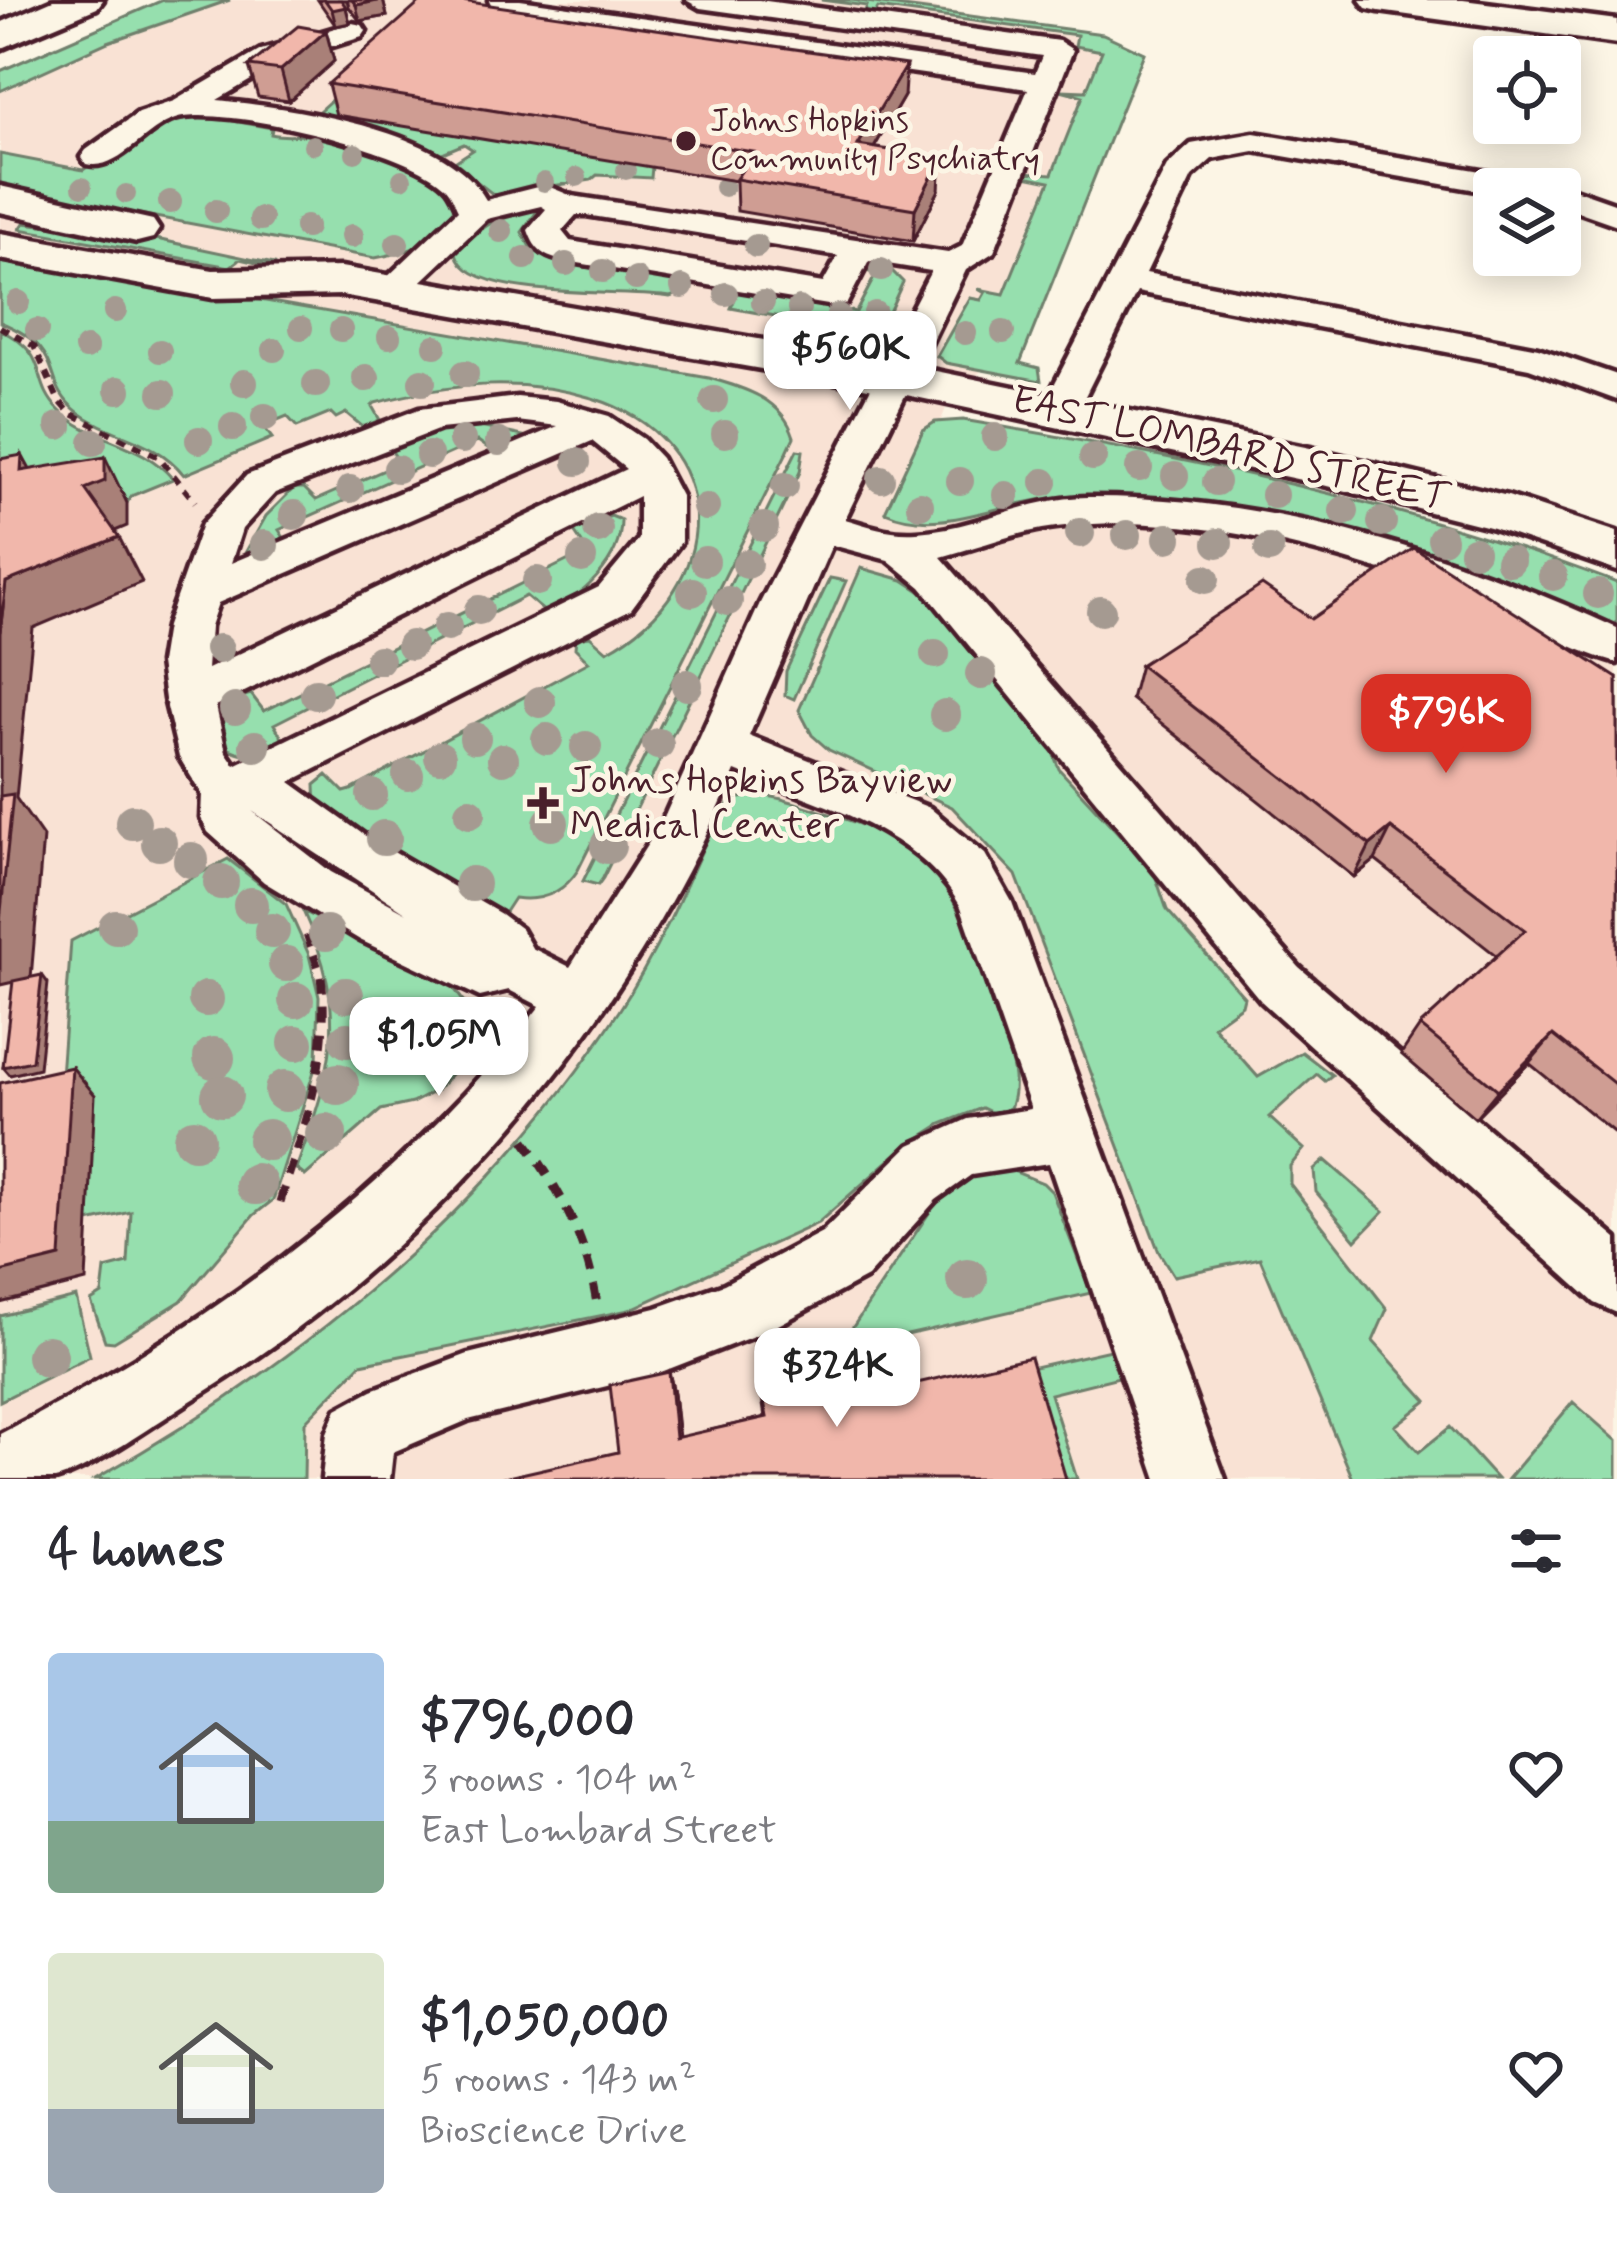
<!DOCTYPE html>
<meta charset="utf-8">
<style>
:root{--surface:#fff;--page:#f2f2f3;--text:#2b2b33;--muted:#7c7c81;--accent:#d93025}
body{margin:0;font-family:Mynerve,sans-serif;background:var(--page);color:var(--text);height:100vh;display:flex;flex-direction:column;font-size:45px;white-space:nowrap}
*{box-sizing:border-box;margin:0}
p{font-size:39px;color:var(--muted)}
.icon{flex:none;width:66px;height:66px;fill:none;stroke:currentColor;stroke-width:2;stroke-linecap:round;stroke-linejoin:round}
.map{position:relative;height:1479px;overflow:hidden}
.details{display:flex;flex-direction:column;background:var(--surface);flex:1}
.details>*{flex:none}
.buttons{position:absolute;left:1473px;top:36px;display:grid;gap:24px}
.buttons a{display:grid;place-items:center;width:108px;height:108px;border-radius:12px;background:var(--surface);box-shadow:0 6px 30px #0003;font-size:60px}
.price{position:absolute;translate:-50% -102px;padding:0 27px;border-radius:24px;background:#fff;color:#222;font-size:39px;line-height:78px;filter:drop-shadow(0 3px 6px #0008)}
.price::after{content:'';position:absolute;left:50%;top:72px;width:36px;height:27px;margin-left:-18px;background:inherit;clip-path:polygon(0 0,100% 0,50% 100%)}
.price.selected{background:var(--accent);color:#fff}
ul{padding:0;list-style:none}
li{display:flex;align-items:center;gap:36px;height:300px;padding:0 48px}
li span{display:grid;place-items:center;flex:none;width:336px;height:240px;border-radius:12px;color:#555}
li>.icon{margin-inline-start:auto}
span .icon{width:144px;height:144px;fill:#fffc;stroke-width:1}
li b{font-size:51px}
h2{display:flex;justify-content:space-between;align-items:center;height:144px;padding:0 48px;font-size:51px}
.map>svg:first-child{display:block}
.built{fill:#f9e2d4}
.green{fill:#96dfae;stroke:#707f6c;stroke-width:3}
.lines{fill:none;stroke-linecap:round;stroke-linejoin:round}
.minor-casing{stroke:#4a1f2b;stroke-width:9}
.major-casing{stroke:#4a1f2b;stroke-width:9}
.highway-casing{stroke:#4a1f2b;stroke-width:9}
.path-far2{stroke:#4a1f2b;stroke-width:6;stroke-dasharray:9 8;stroke-linecap:butt}
.path-far1{stroke:#4a1f2b;stroke-width:8;stroke-dasharray:12 9;stroke-linecap:butt}
.path{stroke:#4a1f2b;stroke-width:9;stroke-dasharray:15 12;stroke-linecap:butt}
.minor{fill:#fcf5e5;fill-rule:evenodd}
.major{fill:#fcf5e5;fill-rule:evenodd}
.highway{fill:#fcf5e5;fill-rule:evenodd}
.tree{fill:#a59a91}
.wall{fill:#cf9d93;stroke:#4a1f2b;stroke-width:3}
.shaded-wall{fill:#a98078;stroke:#4a1f2b;stroke-width:3}
.building{fill:#f1b7ab;stroke:#4a1f2b;stroke-width:3}
.poi-dot{fill:#4a1f2b;stroke:#fcf5e5;stroke-width:4.5}
.labels{text-anchor:middle;dominant-baseline:central;stroke-width:10;stroke-linejoin:round;paint-order:stroke}
.far-poi-label{font-size:33px;fill:#4a1f2b;stroke:#fcf5e5;text-anchor:start}
.street-label{font-size:39px;fill:#4a1f2b;stroke:#fcf5e5}
.poi-label{font-size:39px;fill:#4a1f2b;stroke:#fcf5e5;text-anchor:start}
</style>
<div class="map">
<svg width="1617" height="1479" viewBox="0 0 1617 1479">
<rect width="100%" height="100%" fill="#fcf5e5"/>
<filter id="ink" filterUnits="userSpaceOnUse"><feTurbulence type="fractalNoise" baseFrequency=".00833" numOctaves="2"/><feDisplacementMap in="SourceGraphic" scale="24" xChannelSelector="R" yChannelSelector="G"/><feConvolveMatrix kernelMatrix="1 2 1 2 8 2 1 2 1" color-interpolation-filters="sRGB"/></filter>
<g filter="url(#ink)">
<!-- built -->
<path class="built" d="M169,0H883L1108,37L994,359L948,403L925,461L1349,523L1617,613V1479H0V70Z"/>
<!-- green -->
<path class="green" d="M163,0H230L108,42L0,91V71Z
M444,0H462L457,5L652,167L651,178L597,175L591,180L494,195L453,163L473,150L464,144L440,154L389,131L311,118Z
M821,0H852L1103,34L1144,53L1020,363L1039,368L1041,381L946,363L937,356L970,298L981,300L985,293L978,289L1004,294L1050,181L1025,176V172L1052,174L1083,96L1061,90L1086,91L1102,51L1075,46L1077,35L878,8L873,17L863,16L867,6Z
M211,117L272,128L271,134C288,138 302,134 318,135C366,141 413,157 449,192L454,199C455,242 408,252 375,258L0,188V154L83,170C122,141 161,115 211,117Z
M541,206L522,232L530,247L540,254L688,283L678,285L680,294L670,297C631,289 467,303 456,253C483,224 502,213 541,206Z
M24,223L156,239L274,264L268,271L252,270L261,264L240,259L230,267L20,229Z
M0,255L709,378C744,388 782,398 794,437L787,452L578,870C563,893 541,902 514,898L499,921L316,809L315,785L327,775L344,792L351,790L589,662L575,648L576,638L590,636L607,651C726,587 729,440 592,398C518,376 448,384 375,403L372,406L380,420L363,427L346,413L336,418L331,413L297,427L287,416L263,426L272,438L184,475C155,438 113,438 78,412C38,382 71,351 0,322Z
M869,263L888,267L903,282L883,325L856,347L835,342L786,318L731,308L734,301L725,300L731,290L856,312L876,274L852,266Z
M0,330C54,356 28,380 60,411C94,443 140,440 173,479L131,496L127,503L0,509Z
M963,420C1188,458 1403,501 1617,583V630C1460,550 1285,507 1109,496C1083,495 1054,496 1028,502C980,511 933,533 885,512L923,430L935,422Z
M480,427L528,437L496,454L478,441L279,530L288,544L248,559L244,555L266,516L294,488H304L316,500L400,463L389,447L439,431Z
M797,450L803,451L800,472L603,878L598,885L583,881Z
M611,516L621,520C622,561 581,599 546,613L526,596L274,724L284,741C264,756 252,759 229,749L216,714L227,701L251,694L264,711L587,551L573,530Z
M861,568L903,580L932,599L1051,747L1059,769L1154,872L1167,910L1244,997L1242,1005L1213,1026L1258,1077L1302,1052L1332,1075L1325,1081L1317,1074L1269,1117L1304,1149L1290,1166V1184L1387,1309L1373,1341L1427,1401L1395,1426L1419,1452L1450,1427L1497,1479H1353L1260,1258L1174,1276L1159,1252L1016,875L952,807L829,750L812,735L799,710Z
M830,578L846,581L794,699L785,695L786,671Z
M754,795C778,795 803,806 826,813C950,849 957,898 994,1011C1004,1042 1023,1076 1010,1108L995,1114L982,1108L941,1124L902,1149L818,1223L629,1310L361,1364L305,1422L304,1479H95C302,1363 488,1210 619,1011C659,950 688,882 717,816L732,800Z
M228,859L286,904L309,955L319,997L317,1062L273,1200L254,1215L181,1301L114,1342L105,1341L91,1301L102,1294L105,1269L128,1263L131,1212L89,1222L59,1103L71,941Z
M303,911L453,987L472,1013L466,1057L437,1090L412,1103L381,1110L305,1176L296,1169C333,1067 350,1014 303,911Z
M1325,1160L1384,1211L1356,1240L1316,1192L1314,1170Z
M1003,1167L1043,1183L1052,1192L1091,1293L837,1351L943,1192L970,1172Z
M76,1297L90,1356L0,1401V1316Z
M1110,1350L1119,1377L1050,1394L1077,1479H1051L1021,1370Z
M1573,1402L1617,1441V1479H1508Z"/>
<g class="lines">
<defs>
<path id="minor" d="M489,0H520L1035,73L1042,56L700,8L686,0H759L1059,41L1073,50L994,252L966,270L845,519C869,526 891,534 917,532C974,529 1027,498 1087,497C1271,496 1451,552 1617,628V663C1568,649 1522,621 1474,603C1345,553 1196,510 1056,527C1016,532 979,547 941,557L1299,967L1617,1239V1313L1595,1303L1261,1001L921,587L888,560L832,545L749,736L930,808L985,854L1012,902L1225,1479H1157L1049,1163L971,1175L936,1200L867,1277L769,1330L656,1374L468,1420L393,1452L390,1479H322L327,1433L337,1409L372,1390L468,1354L656,1308L724,1284L822,1232L910,1145L968,1119L1031,1109L961,907C917,827 814,803 735,771C625,1030 429,1255 189,1402C158,1422 87,1472 55,1479C38,1479 17,1479 0,1479V1434C208,1328 395,1190 540,1006L509,990L480,997L360,940L264,882L208,832L201,818L202,794L179,757L165,699L160,663L166,626L202,524L247,475L419,409L517,397L556,401L609,416L643,439L661,458L681,496V542L631,609L290,782L364,835L501,914L521,929L532,948L570,967L663,820L760,603L931,271L869,261L847,303L834,306L560,260C542,256 534,248 528,230L546,209L541,206L487,219L405,297H381L375,290L381,283L458,210C454,202 451,192 444,186C408,150 223,104 175,119C144,129 118,172 86,164L81,157L86,150L138,113L174,101L261,50L352,23L362,25L366,31L362,37L281,62L217,100C292,108 448,128 486,200L545,185L572,196L948,253L962,246L1028,89L505,14L495,12ZM576,215H586L838,256L823,283L570,241L562,231ZM517,421L558,426L231,563L242,529L275,493L440,429ZM592,441L626,469L207,669L210,626L218,603ZM639,496V539L599,587L235,765L226,752L216,706ZM252,811L407,913L331,872Z
M1254,133L1530,179L1546,189L1494,193L1254,151L1212,159L1192,177L1146,273L1538,348L1617,375V400L1529,368L1137,292L1074,418H1046L1041,410L1167,166L1191,144Z
M1560,184L1617,204V225L1560,205V189H1547Z"/>
<path id="major" d="M0,186L153,220L159,229L153,238L137,242L0,212Z
M0,233L213,270L341,267L897,363L1315,449L1508,496L1617,532V571L1493,528L1315,483L897,393L341,295L213,298L0,259Z"/>
<path id="highway" d="M53,0H103L97,8L0,49V23Z
M1360,0H1463L1617,20V44L1379,11L1366,8Z"/>
</defs>
<!-- minor casing -->
<use href="#minor" class="minor-casing"/>
<!-- major casing -->
<use href="#major" class="major-casing"/>
<!-- highway casing -->
<use href="#highway" class="highway-casing"/>
<!-- path-far2 -->
<path class="path-far2" d="M0,327L34,346L58,399L70,413L159,457L195,502"/>
<!-- path-far1 -->
<path class="path-far1" d="M307,935L320,973"/>
<!-- path -->
<path class="path" d="M524,1140C561,1192 587,1240 597,1304
M280,1202C304,1124 333,1053 320,970"/>
<!-- minor -->
<use href="#minor" class="minor"/>
<!-- major -->
<use href="#major" class="major"/>
<!-- highway -->
<use href="#highway" class="highway"/>
</g>
<!-- trees -->
<g class="tree">
<circle cx="313" cy="145" r="10"/>
<circle cx="355" cy="153" r="10"/>
<circle cx="626" cy="170" r="10"/>
<circle cx="577" cy="177" r="10"/>
<circle cx="402" cy="179" r="10"/>
<circle cx="544" cy="182" r="10"/>
<circle cx="82" cy="187" r="10"/>
<circle cx="724" cy="187" r="10"/>
<circle cx="126" cy="194" r="10"/>
<circle cx="170" cy="202" r="12"/>
<circle cx="216" cy="211" r="12"/>
<circle cx="261" cy="219" r="12"/>
<circle cx="306" cy="227" r="12"/>
<circle cx="501" cy="231" r="12"/>
<circle cx="352" cy="236" r="12"/>
<circle cx="397" cy="244" r="12"/>
<circle cx="756" cy="246" r="12"/>
<circle cx="525" cy="258" r="12"/>
<circle cx="566" cy="264" r="12"/>
<circle cx="881" cy="270" r="12"/>
<circle cx="603" cy="271" r="12"/>
<circle cx="636" cy="279" r="12"/>
<circle cx="682" cy="287" r="12"/>
<circle cx="726" cy="294" r="12"/>
<circle cx="18" cy="302" r="12"/>
<circle cx="763" cy="302" r="12"/>
<circle cx="799" cy="308" r="12"/>
<circle cx="115" cy="311" r="12"/>
<circle cx="875" cy="313" r="12"/>
<circle cx="838" cy="315" r="12"/>
<circle cx="301" cy="328" r="12"/>
<circle cx="37" cy="330" r="12"/>
<circle cx="341" cy="330" r="12"/>
<circle cx="1003" cy="332" r="12"/>
<circle cx="965" cy="333" r="12"/>
<circle cx="389" cy="337" r="12"/>
<circle cx="435" cy="346" r="12"/>
<circle cx="86" cy="348" r="12"/>
<circle cx="274" cy="350" r="12"/>
<circle cx="160" cy="351" r="12"/>
<circle cx="465" cy="374" r="14"/>
<circle cx="366" cy="378" r="14"/>
<circle cx="422" cy="382" r="14"/>
<circle cx="244" cy="383" r="14"/>
<circle cx="316" cy="384" r="14"/>
<circle cx="118" cy="390" r="14"/>
<circle cx="162" cy="393" r="14"/>
<circle cx="714" cy="400" r="14"/>
<circle cx="265" cy="417" r="14"/>
<circle cx="59" cy="426" r="14"/>
<circle cx="233" cy="427" r="14"/>
<circle cx="725" cy="434" r="14"/>
<circle cx="995" cy="437" r="14"/>
<circle cx="199" cy="440" r="14"/>
<circle cx="462" cy="440" r="14"/>
<circle cx="93" cy="442" r="14"/>
<circle cx="499" cy="442" r="14"/>
<circle cx="429" cy="455" r="14"/>
<circle cx="1093" cy="457" r="14"/>
<circle cx="577" cy="462" r="14"/>
<circle cx="1139" cy="468" r="14"/>
<circle cx="397" cy="469" r="14"/>
<circle cx="1175" cy="476" r="14"/>
<circle cx="881" cy="479" r="14"/>
<circle cx="960" cy="481" r="14"/>
<circle cx="1044" cy="482" r="14"/>
<circle cx="1216" cy="482" r="14"/>
<circle cx="785" cy="486" r="14"/>
<circle cx="350" cy="489" r="14"/>
<circle cx="1006" cy="495" r="14"/>
<circle cx="1274" cy="495" r="14"/>
<circle cx="920" cy="505" r="14"/>
<circle cx="706" cy="507" r="14"/>
<circle cx="1344" cy="511" r="15"/>
<circle cx="294" cy="515" r="15"/>
<circle cx="1382" cy="522" r="15"/>
<circle cx="764" cy="527" r="15"/>
<circle cx="598" cy="529" r="15"/>
<circle cx="1080" cy="533" r="15"/>
<circle cx="1127" cy="535" r="15"/>
<circle cx="1168" cy="538" r="15"/>
<circle cx="1442" cy="539" r="15"/>
<circle cx="1218" cy="543" r="15"/>
<circle cx="264" cy="545" r="15"/>
<circle cx="1269" cy="549" r="15"/>
<circle cx="1474" cy="551" r="15"/>
<circle cx="582" cy="558" r="15"/>
<circle cx="705" cy="561" r="15"/>
<circle cx="1510" cy="561" r="15"/>
<circle cx="747" cy="564" r="15"/>
<circle cx="1553" cy="576" r="15"/>
<circle cx="1205" cy="579" r="15"/>
<circle cx="537" cy="581" r="15"/>
<circle cx="692" cy="592" r="15"/>
<circle cx="1598" cy="594" r="15"/>
<circle cx="728" cy="601" r="15"/>
<circle cx="479" cy="610" r="15"/>
<circle cx="1101" cy="611" r="15"/>
<circle cx="447" cy="627" r="15"/>
<circle cx="411" cy="645" r="15"/>
<circle cx="219" cy="649" r="15"/>
<circle cx="935" cy="654" r="15"/>
<circle cx="379" cy="660" r="15"/>
<circle cx="981" cy="674" r="16"/>
<circle cx="687" cy="685" r="16"/>
<circle cx="316" cy="694" r="16"/>
<circle cx="540" cy="702" r="16"/>
<circle cx="235" cy="709" r="16"/>
<circle cx="945" cy="715" r="16"/>
<circle cx="475" cy="738" r="16"/>
<circle cx="547" cy="739" r="16"/>
<circle cx="658" cy="744" r="16"/>
<circle cx="255" cy="746" r="16"/>
<circle cx="586" cy="747" r="16"/>
<circle cx="440" cy="757" r="16"/>
<circle cx="503" cy="759" r="16"/>
<circle cx="408" cy="775" r="16"/>
<circle cx="372" cy="795" r="16"/>
<circle cx="470" cy="813" r="16"/>
<circle cx="133" cy="822" r="18"/>
<circle cx="551" cy="823" r="18"/>
<circle cx="384" cy="838" r="18"/>
<circle cx="159" cy="843" r="18"/>
<circle cx="608" cy="846" r="18"/>
<circle cx="191" cy="860" r="18"/>
<circle cx="221" cy="882" r="18"/>
<circle cx="472" cy="884" r="18"/>
<circle cx="251" cy="905" r="18"/>
<circle cx="116" cy="927" r="18"/>
<circle cx="272" cy="931" r="18"/>
<circle cx="326" cy="933" r="18"/>
<circle cx="286" cy="964" r="18"/>
<circle cx="346" cy="995" r="18"/>
<circle cx="206" cy="999" r="18"/>
<circle cx="296" cy="1000" r="18"/>
<circle cx="347" cy="1040" r="18"/>
<circle cx="296" cy="1043" r="18"/>
<circle cx="214" cy="1058" r="21"/>
<circle cx="338" cy="1084" r="21"/>
<circle cx="285" cy="1091" r="21"/>
<circle cx="222" cy="1096" r="21"/>
<circle cx="326" cy="1134" r="21"/>
<circle cx="194" cy="1139" r="21"/>
<circle cx="268" cy="1140" r="21"/>
<circle cx="256" cy="1184" r="21"/>
<circle cx="967" cy="1279" r="21"/>
<circle cx="47" cy="1356" r="21"/>
</g>
<!-- wall -->
<path class="wall" d="M318,0H383L387,16L360,21L349,7L346,8L350,23L336,26Z
M326,31L334,61L289,101L258,97L249,66Z
M328,84L904,96L874,148L939,190L913,241L737,211L736,181L336,115Z
M1311,619L1617,678V1135L1529,1063L1475,1118L1401,1054L1420,1026L1497,956L1375,860L1354,877L1131,699L1140,665Z
M755,1352L826,1404L618,1452L669,1372L674,1393L679,1438L765,1417Z"/>
<!-- shaded-wall -->
<path class="shaded-wall" d="M338,0H347L349,7L346,8L350,23L336,26L332,10Z
M383,0L387,16L360,21L356,5Z
M326,31L334,61L289,101L281,70Z
M906,65L904,96L857,177L858,145Z
M941,158L939,190L913,241L915,209Z
M22,455L47,501L21,471Z
M105,457L127,503V526L108,534L85,489Z
M119,537L142,582L33,628L16,798L43,837L31,978L0,985V632L6,582Z
M1391,828L1375,860L1354,877L1370,845Z
M42,975L48,983L39,1068L10,1075L3,1067Z
M1553,1035L1529,1063L1475,1118L1498,1090Z
M72,1067L95,1095L86,1281L0,1303V1272Z
M669,1372L674,1393L680,1457L675,1438Z"/>
<!-- building -->
<path class="building" d="M325,0H341L346,7L332,10Z
M352,0H381L356,5Z
M423,0H455L906,65L858,145L941,158L915,209L736,179L754,152L328,84Z
M298,26L326,31L281,70L249,66Z
M22,455L21,471L105,457V481L85,489L119,537L6,582L0,632V459Z
M1414,548L1617,678V1086L1553,1035L1498,1090L1420,1026L1525,930L1391,828L1370,845L1140,665L1262,585L1311,619Z
M13,794L0,921V796Z
M42,975L32,1061L3,1067L13,981Z
M72,1067L60,1257L0,1272V1083Z
M814,1339L826,1404L1030,1357L1066,1479H499L618,1452L610,1385L669,1372L675,1438L767,1417L755,1352Z"/>
</g>
<!-- markers -->
<g class="poi-dot">
<circle cx="686" cy="141" r="12"/>
<path d="M537 785h12v12h12v12h-12v12h-12v-12h-12v-12h12z"/>
</g>
<g class="labels">
<!-- far-poi labels -->
<g class="far-poi-label">
<text x="710" y="122">Johns Hopkins<tspan x="710" dy="38">Community Psychiatry</tspan></text>
</g>
<!-- street labels -->
<g class="street-label">
<text transform="translate(1230 450) rotate(13)">EAST LOMBARD STREET</text>
</g>
<!-- poi labels -->
<g class="poi-label">
<text x="570" y="781">Johns Hopkins Bayview<tspan x="570" dy="45">Medical Center</tspan></text>
</g>
</g>
</svg>
<div class="buttons">
<a><svg class="icon" aria-label="locate" viewBox="0 0 24 24"><circle cx="12" cy="12" r="6"/><path d="M12 2v4M12 18v4M2 12h4M18 12h4"/></svg></a>
<a><svg class="icon" aria-label="layers" viewBox="0 0 24 24"><path d="M12 4l9 5-9 5-9-5zM3 14l9 5 9-5"/></svg></a>
</div>
<b class="price" style="left:850px;top:413px">$560K</b>
<b class="price selected" style="left:1446px;top:776px">$796K</b>
<b class="price" style="left:439px;top:1099px">$1.05M</b>
<b class="price" style="left:837px;top:1430px">$324K</b>
</div>
<section class="details">
<h2>4 homes<svg class="icon" aria-label="filters" viewBox="0 0 24 24"><path d="M4 7h16M4 17h16"/><circle cx="9" cy="7" r="2"/><circle cx="15" cy="17" r="2"/></svg></h2>
<ul>
<li><span style="background:linear-gradient(#a9c7e8 70%,#7fa58c 0)"><svg class="icon" aria-label="home" viewBox="0 0 24 24"><path d="M3 11l9-7 9 7M6 9v11h12V9"/></svg></span><div><b>$796,000</b><p>3 rooms · 104 m²</p><p>East Lombard Street</p></div><svg class="icon" aria-label="heart" viewBox="0 0 24 24"><path d="M12 20l-8-8c-3-5 5-10 8-4 3-6 11-1 8 4z"/></svg></li>
<li><span style="background:linear-gradient(#dfe7d0 65%,#9aa5b1 0)"><svg class="icon" aria-label="home" viewBox="0 0 24 24"><path d="M3 11l9-7 9 7M6 9v11h12V9"/></svg></span><div><b>$1,050,000</b><p>5 rooms · 143 m²</p><p>Bioscience Drive</p></div><svg class="icon" aria-label="heart" viewBox="0 0 24 24"><path d="M12 20l-8-8c-3-5 5-10 8-4 3-6 11-1 8 4z"/></svg></li>
</ul>
</section>
